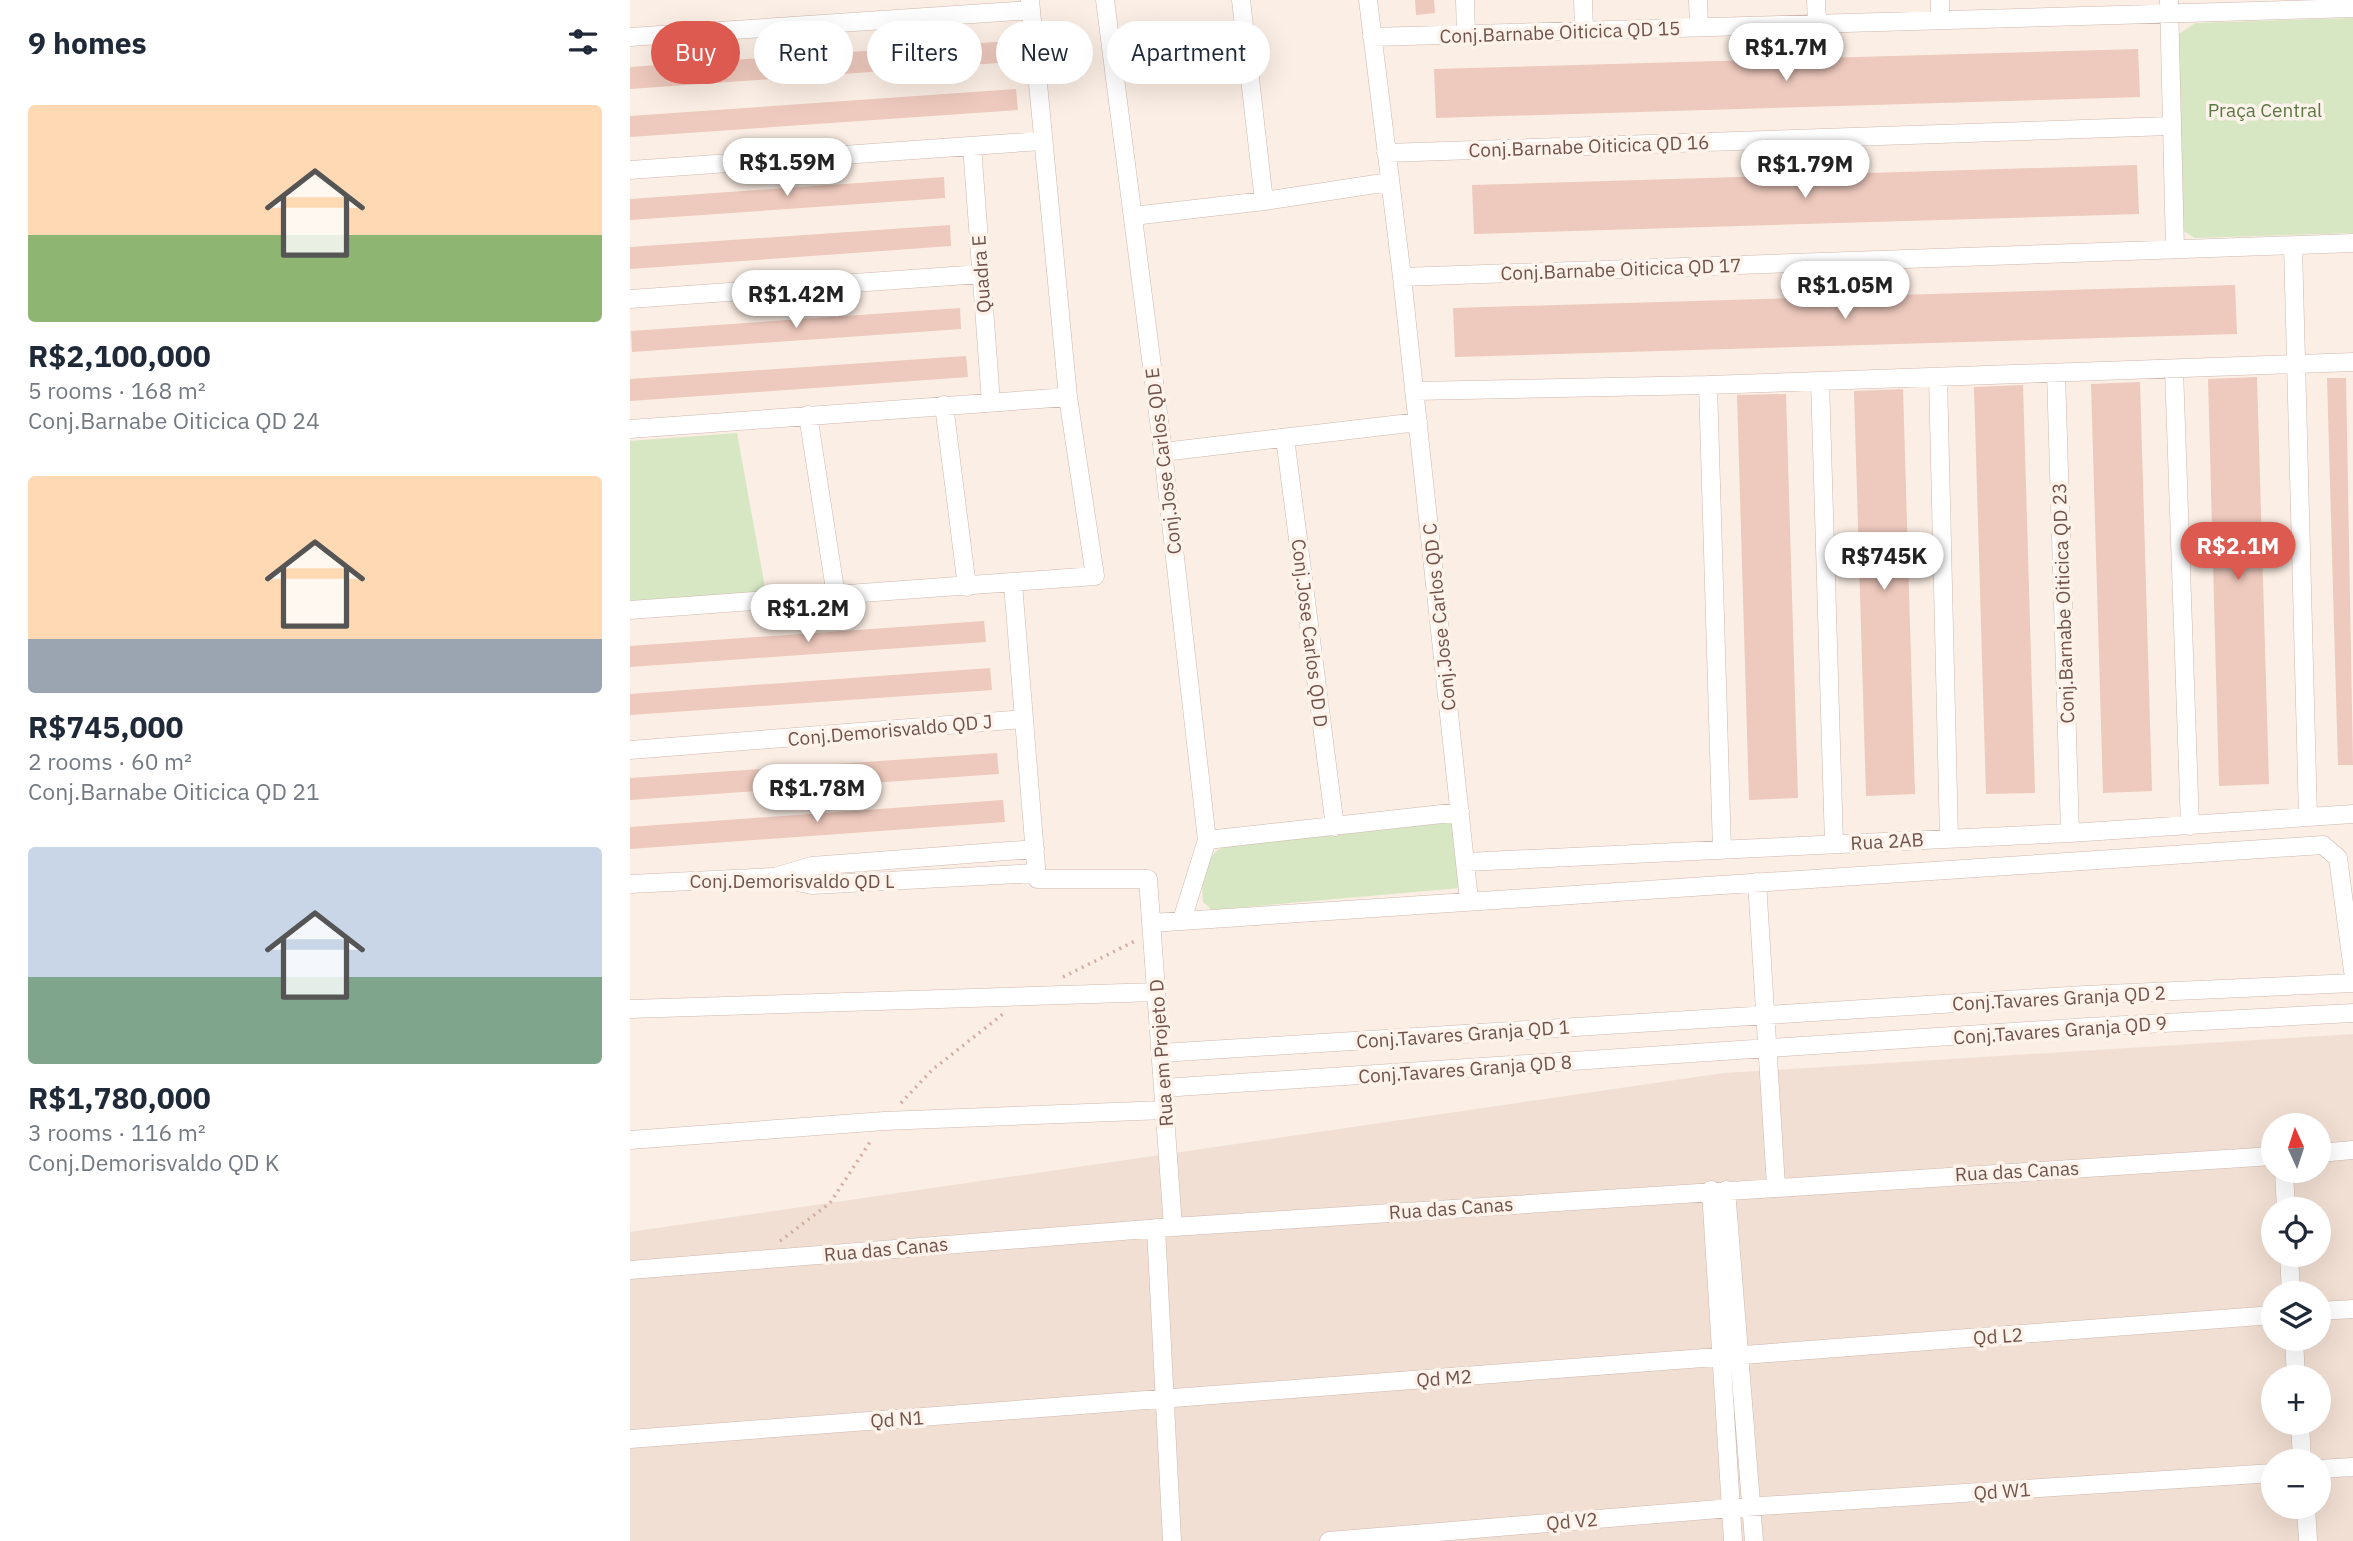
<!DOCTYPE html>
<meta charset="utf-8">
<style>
:root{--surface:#fff;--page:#f2f2f3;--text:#1f2937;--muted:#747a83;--accent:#dd5a50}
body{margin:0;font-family:"IBM Plex Sans",sans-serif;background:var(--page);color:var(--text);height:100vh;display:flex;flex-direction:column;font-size:26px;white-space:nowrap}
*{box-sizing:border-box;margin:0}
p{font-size:23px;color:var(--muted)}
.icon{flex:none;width:38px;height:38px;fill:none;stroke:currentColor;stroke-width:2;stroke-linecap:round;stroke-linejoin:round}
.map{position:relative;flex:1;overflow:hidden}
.side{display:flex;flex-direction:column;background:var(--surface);width:630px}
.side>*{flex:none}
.hud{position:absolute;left:21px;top:21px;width:665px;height:63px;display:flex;gap:14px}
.needle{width:46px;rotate:357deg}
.tools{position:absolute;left:1631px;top:1113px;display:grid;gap:14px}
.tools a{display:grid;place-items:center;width:70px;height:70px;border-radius:50%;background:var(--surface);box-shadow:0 7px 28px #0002;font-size:35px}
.price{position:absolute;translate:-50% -60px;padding:0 16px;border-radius:24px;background:#fff;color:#222;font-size:23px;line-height:46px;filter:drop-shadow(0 2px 4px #0008)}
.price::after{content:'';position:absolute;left:50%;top:42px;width:21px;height:16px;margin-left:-10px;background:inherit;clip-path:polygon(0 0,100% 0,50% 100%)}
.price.current{background:var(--accent);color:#fff}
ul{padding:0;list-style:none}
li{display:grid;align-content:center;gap:14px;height:371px;padding:0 28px}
li span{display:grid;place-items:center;height:217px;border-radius:7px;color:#555}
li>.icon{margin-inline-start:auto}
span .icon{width:126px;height:126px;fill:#fffc;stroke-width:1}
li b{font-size:30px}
h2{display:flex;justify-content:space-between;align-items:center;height:84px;padding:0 28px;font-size:30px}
.tag{padding:0 24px;border-radius:32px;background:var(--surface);box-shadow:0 7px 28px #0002;font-size:24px;line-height:63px}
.tag.current{background:var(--accent);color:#fff}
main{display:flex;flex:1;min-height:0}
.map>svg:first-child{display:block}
.residential{fill:#f2dfd3;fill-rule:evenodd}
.green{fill:#d7e7c3}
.building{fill:#eec9bd}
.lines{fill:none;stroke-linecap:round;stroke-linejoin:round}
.street-casing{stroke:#cdb7ae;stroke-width:19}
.path{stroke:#d3ada1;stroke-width:3.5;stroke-dasharray:2 5;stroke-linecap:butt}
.street{stroke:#fff;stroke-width:18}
.labels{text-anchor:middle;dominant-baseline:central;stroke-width:7;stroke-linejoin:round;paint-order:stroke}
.street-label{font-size:19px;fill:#71534b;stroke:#fef3ea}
.park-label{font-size:19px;fill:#5b7744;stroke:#fef3ea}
</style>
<main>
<section class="side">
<h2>9 homes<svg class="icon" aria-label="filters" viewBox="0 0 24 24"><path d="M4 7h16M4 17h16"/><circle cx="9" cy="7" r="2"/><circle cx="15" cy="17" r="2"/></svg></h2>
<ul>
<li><span style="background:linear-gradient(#ffd9b3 60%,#8fb573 0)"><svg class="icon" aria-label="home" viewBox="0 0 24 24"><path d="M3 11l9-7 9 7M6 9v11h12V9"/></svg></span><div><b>R$2,100,000</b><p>5 rooms · 168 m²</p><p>Conj.Barnabe Oiticica QD 24</p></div></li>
<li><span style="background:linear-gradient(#ffd9b3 75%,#9aa5b1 0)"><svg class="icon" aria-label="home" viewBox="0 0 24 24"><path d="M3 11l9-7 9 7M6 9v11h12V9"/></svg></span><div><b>R$745,000</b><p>2 rooms · 60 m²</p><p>Conj.Barnabe Oiticica QD 21</p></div></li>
<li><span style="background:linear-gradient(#c9d6e8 60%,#7fa58c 0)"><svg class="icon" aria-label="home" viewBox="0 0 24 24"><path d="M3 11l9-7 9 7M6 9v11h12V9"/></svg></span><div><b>R$1,780,000</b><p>3 rooms · 116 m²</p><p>Conj.Demorisvaldo QD K</p></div></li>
</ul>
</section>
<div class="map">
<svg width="1723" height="1541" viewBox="0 0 1723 1541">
<rect width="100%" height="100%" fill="#fbeee4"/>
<!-- residential -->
<path class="residential" d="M1723,1034V1541H0V1232L1094,1073ZM1643,1125H1689V1171H1643ZM1643,1209H1689V1255H1643ZM1643,1293H1689V1339H1643ZM1643,1377H1689V1423H1643ZM1643,1461H1689V1507H1643Z"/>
<!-- green -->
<path class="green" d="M1723,18V233L1565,238L1553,231L1545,43L1549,34L1565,23Z
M107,433L136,593L0,603V441Z
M824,822L830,888L582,910L573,902C571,883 574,854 594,847Z"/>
<!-- building -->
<path class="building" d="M785,0H804L805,13L786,15Z
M380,41L382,62L0,89V67Z
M1508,49L1510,97L806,118L804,69Z
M386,89L388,110L0,137V116Z
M1507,165L1509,214L844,234L842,185Z
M314,177L315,198L0,220V199Z
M320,225L321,246L0,269V247Z
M1605,285L1607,334L825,357L823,308Z
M330,308L331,329L2,352L1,331Z
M336,356L338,377L0,401V379Z
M1627,377L1639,784L1589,786L1578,379Z
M1697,378H1716L1723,765H1708Z
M1510,382L1522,791L1473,793L1461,384Z
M1393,385L1405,793L1356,794L1344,387Z
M1273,389L1285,794L1236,796L1224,391Z
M1156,394L1168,798L1119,800L1107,395Z
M354,621L356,642L0,667V646Z
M360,668L362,690L0,715V694Z
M367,753L369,774L0,800V778Z
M373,800L375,822L0,849V827Z"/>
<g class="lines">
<defs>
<path id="street" d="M475,0L533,452L577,840L552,920
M611,0L634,201
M738,0L772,277L839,900
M835,0L836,35
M953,0L954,30
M1068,0L1069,27
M1186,0L1187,23
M1310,0V20
M1539,0L1545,249
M0,37L401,10
M742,37L1723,8
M342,146L361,402
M756,153L1540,126
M0,170L411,141
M503,216L634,201L759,182
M1663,246L1678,817
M772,277L1723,243
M0,299L351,274
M1544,369L1560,826
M1426,373L1440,833
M1308,377L1319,838
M1190,381L1204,844
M1078,385L1092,850
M784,391L1078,385L1723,362
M314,405L337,587
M178,415L206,596
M0,429L438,397
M655,438L705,827
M533,452L788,422
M383,584L407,879H518L543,1227
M0,610L465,576L438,397L400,0
M0,750L394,719
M577,840L830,812
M836,862L1440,833L1723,814
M148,876L182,866L405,849
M1127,882L1146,1186
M0,884L144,877L182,885L407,873
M521,923L1693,845L1708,858L1723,971
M0,1009L526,992
M531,1053L1455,995L1723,983
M533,1088L1458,1027L1723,1013
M0,1140L254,1121L535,1110
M1689,1153L1723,1150
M1654,1171L1656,1209
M1081,1190L1103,1541
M1096,1190L1124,1541
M526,1228L542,1541
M1659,1255L1661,1293
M0,1270L543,1227L1643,1156
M1689,1311L1723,1309
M1664,1339L1666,1377
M1670,1423L1672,1461
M0,1439L1643,1315
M1689,1469L1723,1467
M1676,1507L1678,1541
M699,1541L1101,1508L1643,1473"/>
</defs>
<!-- street casing -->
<use href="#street" class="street-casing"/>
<!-- path -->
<path class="path" d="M433,977L507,940
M271,1103L302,1070L373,1014
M150,1241L200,1203L242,1139"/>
<!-- street -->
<use href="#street" class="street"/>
</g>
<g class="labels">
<!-- street labels -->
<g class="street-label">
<text transform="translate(930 32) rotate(-2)">Conj.Barnabe Oiticica QD 15</text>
<text transform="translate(959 146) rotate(-2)">Conj.Barnabe Oiticica QD 16</text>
<text transform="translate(991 269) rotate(-2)">Conj.Barnabe Oiticica QD 17</text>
<text transform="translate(351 274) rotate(-94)">Quadra E</text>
<text transform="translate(533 461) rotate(-97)">Conj.Jose Carlos QD E</text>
<text transform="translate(1433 603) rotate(-92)">Conj.Barnabe Oiticica QD 23</text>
<text transform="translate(809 617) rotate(-96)">Conj.Jose Carlos QD C</text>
<text transform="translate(680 633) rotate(83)">Conj.Jose Carlos QD D</text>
<text transform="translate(260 730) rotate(-5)">Conj.Demorisvaldo QD J</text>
<text transform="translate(1257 841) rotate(-3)">Rua 2AB</text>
<text x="162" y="881">Conj.Demorisvaldo QD L</text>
<text transform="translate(1429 998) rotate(-3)">Conj.Tavares Granja QD 2</text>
<text transform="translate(1430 1030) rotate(-4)">Conj.Tavares Granja QD 9</text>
<text transform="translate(833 1034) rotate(-4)">Conj.Tavares Granja QD 1</text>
<text transform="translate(531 1053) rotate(-94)">Rua em Projeto D</text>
<text transform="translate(835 1069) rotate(-4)">Conj.Tavares Granja QD 8</text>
<text transform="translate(1387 1171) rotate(-3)">Rua das Canas</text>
<text transform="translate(821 1208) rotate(-4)">Rua das Canas</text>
<text transform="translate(256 1249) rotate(-5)">Rua das Canas</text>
<text transform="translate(1368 1336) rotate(-4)">Qd L2</text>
<text transform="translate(814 1378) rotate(-4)">Qd M2</text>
<text transform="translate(267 1419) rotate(-4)">Qd N1</text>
<text transform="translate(1372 1491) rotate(-4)">Qd W1</text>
<text transform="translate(942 1521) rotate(-5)">Qd V2</text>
</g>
<!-- park labels -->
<g class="park-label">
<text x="1635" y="110">Praça Central</text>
</g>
</g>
</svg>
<div class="tools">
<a><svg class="needle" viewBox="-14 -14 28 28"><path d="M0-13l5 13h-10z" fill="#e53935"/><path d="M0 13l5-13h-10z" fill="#747a83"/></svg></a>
<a><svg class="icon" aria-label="locate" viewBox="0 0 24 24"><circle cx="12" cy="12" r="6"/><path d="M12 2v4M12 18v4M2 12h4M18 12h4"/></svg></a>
<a><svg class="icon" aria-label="layers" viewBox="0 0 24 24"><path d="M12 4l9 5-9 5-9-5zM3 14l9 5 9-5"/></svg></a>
<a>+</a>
<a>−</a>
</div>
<b class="price" style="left:1156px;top:83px">R$1.7M</b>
<b class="price" style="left:157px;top:198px">R$1.59M</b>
<b class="price" style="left:1175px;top:200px">R$1.79M</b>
<b class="price" style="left:1215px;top:321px">R$1.05M</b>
<b class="price" style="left:166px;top:330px">R$1.42M</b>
<b class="price current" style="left:1608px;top:582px">R$2.1M</b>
<b class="price" style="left:1254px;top:592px">R$745K</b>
<b class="price" style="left:178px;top:644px">R$1.2M</b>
<b class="price" style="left:187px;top:824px">R$1.78M</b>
<div class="hud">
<a class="tag current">Buy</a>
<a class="tag">Rent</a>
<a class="tag">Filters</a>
<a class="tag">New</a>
<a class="tag">Apartment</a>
</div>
</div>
</main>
